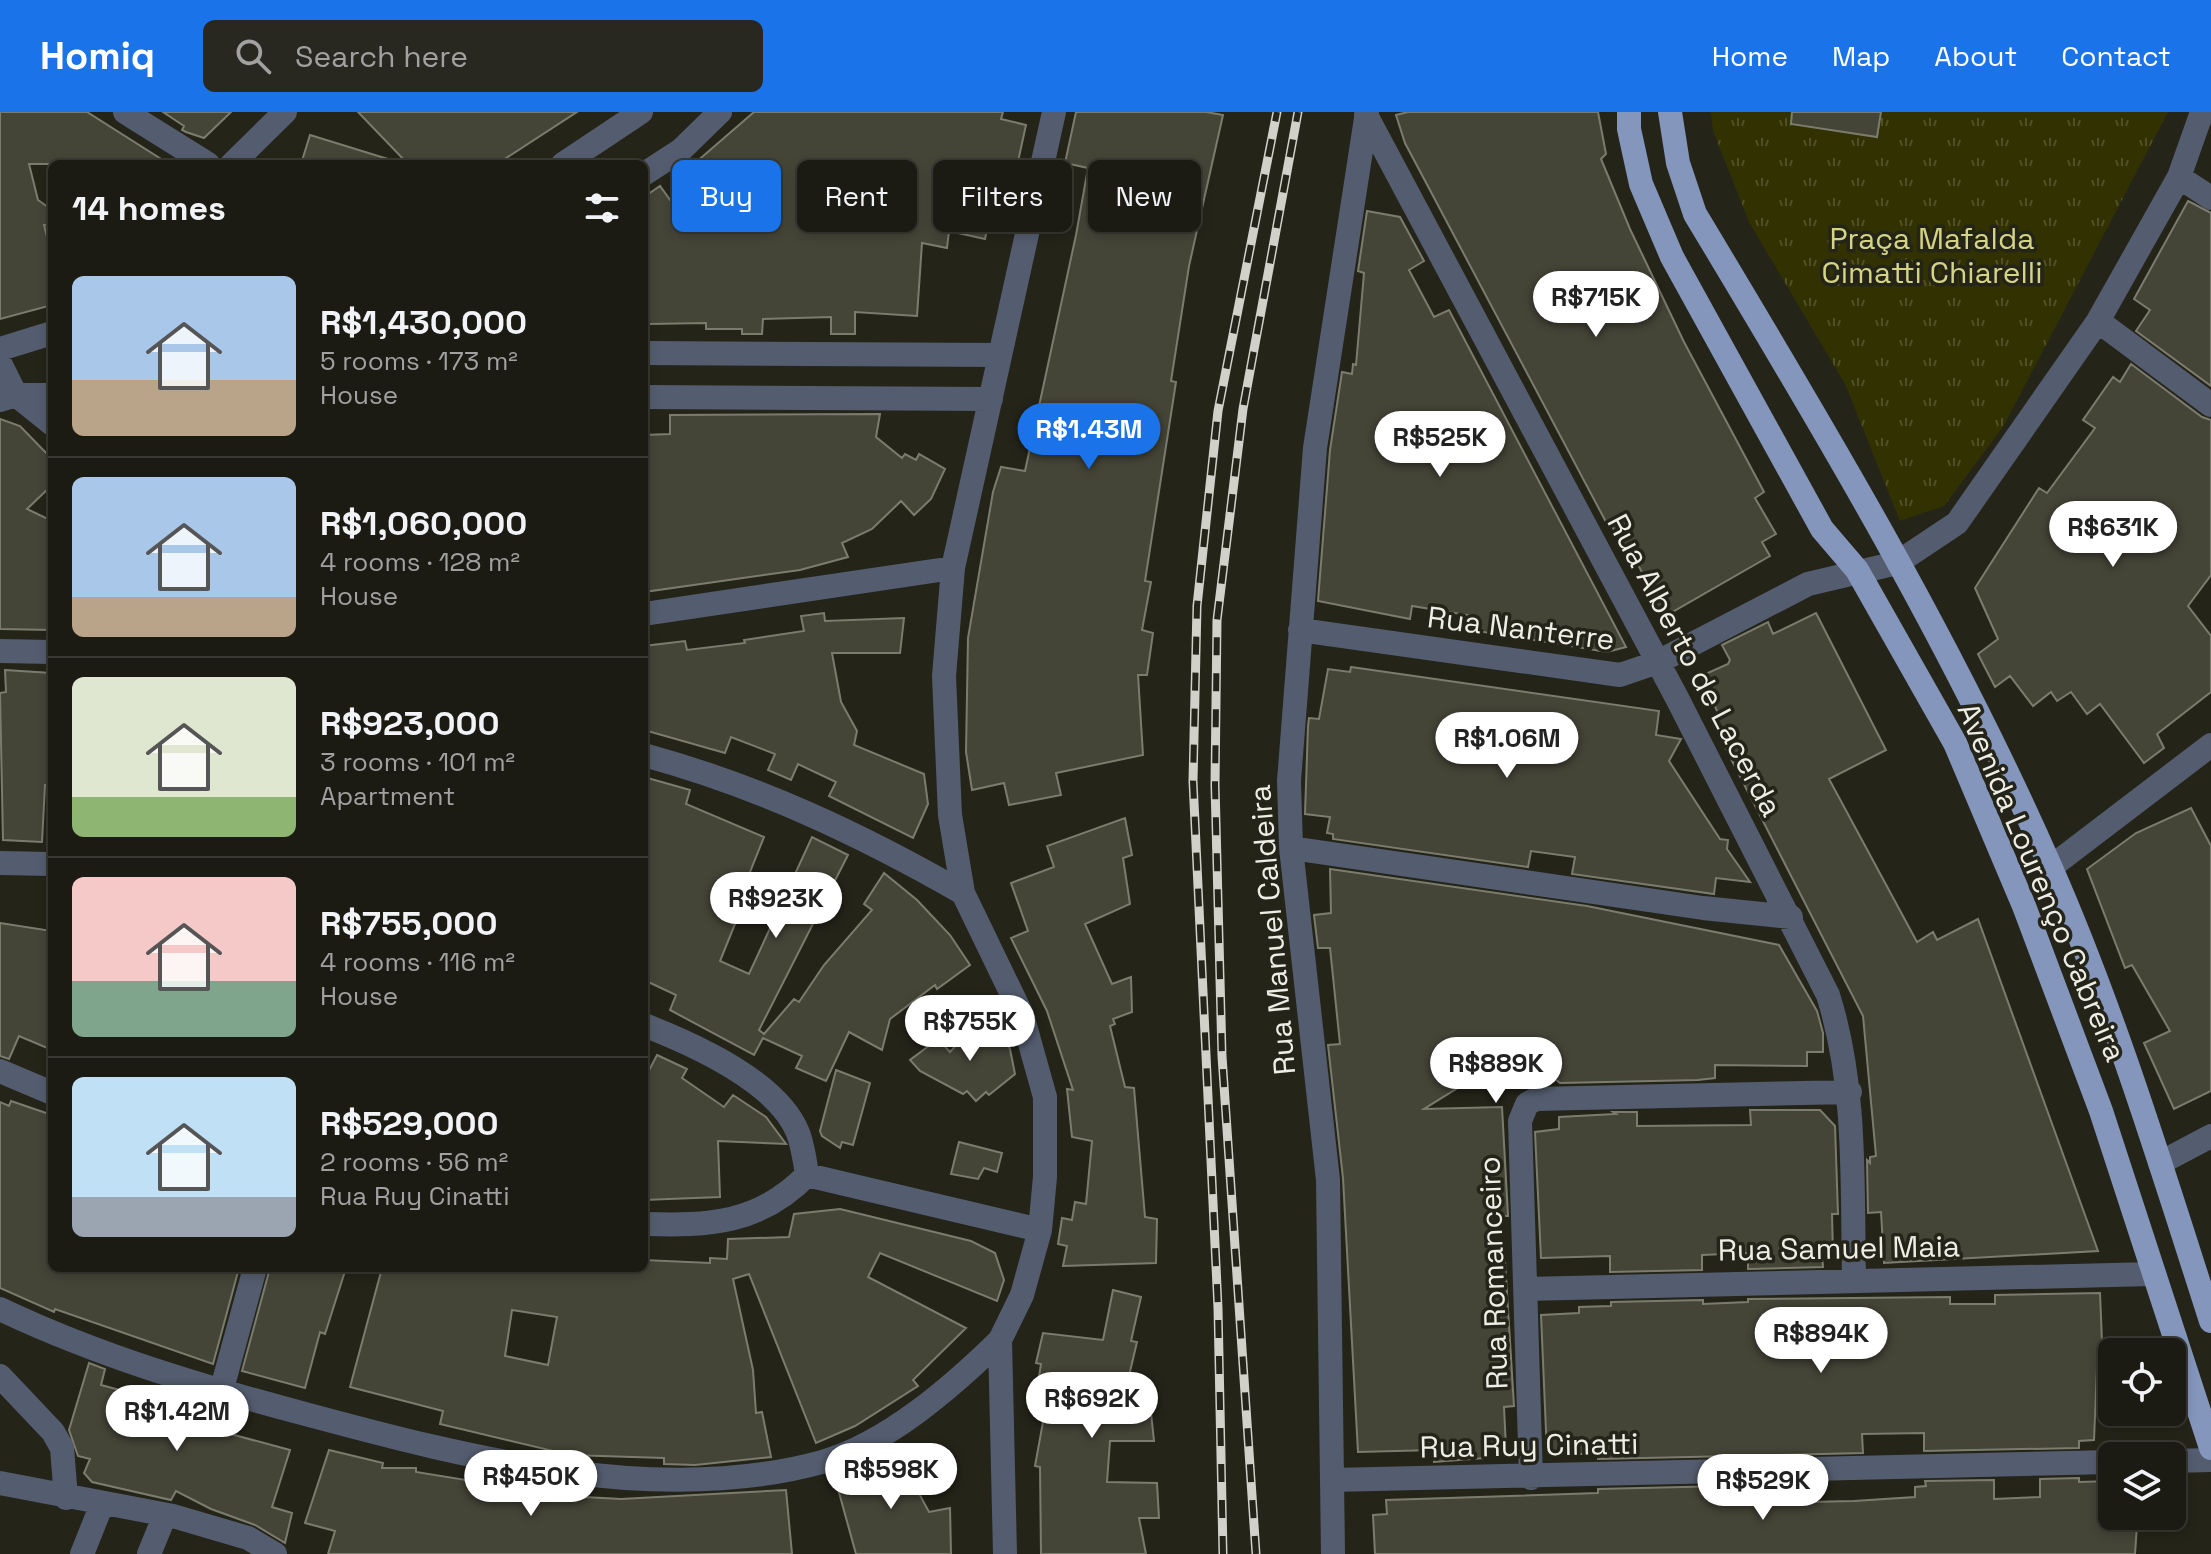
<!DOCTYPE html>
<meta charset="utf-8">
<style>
:root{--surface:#1b1b13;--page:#282821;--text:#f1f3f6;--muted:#a0a1a0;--line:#393933;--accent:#1a73e8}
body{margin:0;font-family:"Space Grotesk",sans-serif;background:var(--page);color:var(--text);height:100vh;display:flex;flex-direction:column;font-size:30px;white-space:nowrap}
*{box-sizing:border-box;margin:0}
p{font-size:26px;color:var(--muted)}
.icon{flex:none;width:44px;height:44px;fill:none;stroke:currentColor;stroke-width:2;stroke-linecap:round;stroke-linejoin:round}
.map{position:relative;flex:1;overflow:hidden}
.side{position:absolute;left:48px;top:48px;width:600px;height:1112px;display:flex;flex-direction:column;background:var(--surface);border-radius:12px;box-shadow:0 4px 12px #0003,0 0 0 2px var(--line)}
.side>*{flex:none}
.hud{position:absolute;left:672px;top:48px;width:760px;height:72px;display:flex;gap:16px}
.fabs{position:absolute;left:2098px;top:1226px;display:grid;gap:16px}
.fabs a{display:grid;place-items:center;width:88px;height:88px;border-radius:12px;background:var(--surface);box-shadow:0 4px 12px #0003,0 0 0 2px var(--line);font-size:40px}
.price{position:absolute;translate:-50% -68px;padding:0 18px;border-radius:28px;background:#fff;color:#222;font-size:26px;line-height:52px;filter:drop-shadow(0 2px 4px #0008)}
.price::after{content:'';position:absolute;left:50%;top:48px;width:24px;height:18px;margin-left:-12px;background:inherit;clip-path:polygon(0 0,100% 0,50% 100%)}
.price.on{background:var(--accent);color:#fff}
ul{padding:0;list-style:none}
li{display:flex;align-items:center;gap:24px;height:200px;padding:0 24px}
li+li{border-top:2px solid var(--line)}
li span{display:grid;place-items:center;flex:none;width:224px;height:160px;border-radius:12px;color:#555}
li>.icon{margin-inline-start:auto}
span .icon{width:96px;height:96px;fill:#fffc;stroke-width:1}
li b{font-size:34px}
h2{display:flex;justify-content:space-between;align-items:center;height:96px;padding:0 24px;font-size:34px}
.tag{padding:0 28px;border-radius:12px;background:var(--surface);box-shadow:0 4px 12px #0003,0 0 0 2px var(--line);font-size:28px;line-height:72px}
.tag.on{background:var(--accent);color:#fff}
header{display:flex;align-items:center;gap:48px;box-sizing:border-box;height:112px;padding:0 40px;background:var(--accent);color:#fff}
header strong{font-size:38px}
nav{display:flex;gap:44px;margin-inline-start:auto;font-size:28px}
.search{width:560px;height:72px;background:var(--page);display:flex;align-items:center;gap:20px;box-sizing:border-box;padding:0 28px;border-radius:12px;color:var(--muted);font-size:30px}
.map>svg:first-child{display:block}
.park{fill:url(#park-tufts)}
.building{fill:#444437;stroke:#7c7c6e;stroke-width:2;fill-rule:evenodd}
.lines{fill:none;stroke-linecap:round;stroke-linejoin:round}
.minor{stroke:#545d6f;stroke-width:24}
.major{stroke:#8496bc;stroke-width:24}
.rail-casing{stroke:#d1d1ca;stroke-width:9}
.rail{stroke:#242419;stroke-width:6;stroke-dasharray:18;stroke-linecap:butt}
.labels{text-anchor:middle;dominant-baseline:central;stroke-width:7;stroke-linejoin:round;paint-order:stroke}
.park-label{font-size:30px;fill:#d4d484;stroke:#242419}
.street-label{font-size:30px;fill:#eeeee7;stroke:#242419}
</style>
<header>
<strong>Homiq</strong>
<div class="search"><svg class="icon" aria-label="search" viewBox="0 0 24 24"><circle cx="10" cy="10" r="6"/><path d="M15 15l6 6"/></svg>Search here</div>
<nav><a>Home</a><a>Map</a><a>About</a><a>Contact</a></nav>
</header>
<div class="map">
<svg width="2211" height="1442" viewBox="0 0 2211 1442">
<defs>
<pattern id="park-tufts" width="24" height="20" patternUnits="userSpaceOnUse" patternTransform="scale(2)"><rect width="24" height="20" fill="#323101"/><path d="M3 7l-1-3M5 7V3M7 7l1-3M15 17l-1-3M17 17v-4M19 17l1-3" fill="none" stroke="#504f26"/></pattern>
</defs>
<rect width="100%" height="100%" fill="#242419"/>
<!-- park -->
<path class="park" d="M1711,0H2168L2003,315L1944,394L1900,409L1845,272L1749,110L1713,19Z"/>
<!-- building -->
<path class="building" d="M0,0H87L169,52H29L38,88L52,98V114L44,113L52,145V193L0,207Z
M163,0H231L204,26L186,20L182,18L184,14Z
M358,0H577L497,52H408Z
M754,0H1003L1001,7L1026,13L1017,54L1001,51L985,127L949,119L947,136L922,131L917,204L855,200V222H831V205L763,207L762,222H742V217H706V211L649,212V209H644V85L660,74L673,92L708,66L695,51Z
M1076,0H1206L1223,3L1189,154L1171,269L1176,270L1145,469L1151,470L1142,518L1153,521L1147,563H1138L1143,643L1056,661L1061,683L1009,693L1004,671L972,678L966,640L968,526L993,380L1001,355L1025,359L1076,123L1088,56L1065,51Z
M1408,0H1598L1606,42L1601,47L1630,117L1684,230L1764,380L1755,386L1776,422L1762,430L1770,444L1674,499L1668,501L1655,497L1646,485L1653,482L1628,433L1623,436L1609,408L1606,410L1405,31L1396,3Z
M1792,0H1881L1877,25L1791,12Z
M310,23L388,47V52H301Z
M2188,89L2211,101V274L2136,219L2150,198L2134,187Z
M1367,99L1400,105L1424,149L1409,158L1434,205L1449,198L1626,535L1607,540L1471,518L1473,504L1412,494L1410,507L1318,489L1330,338L1342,260L1352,262L1353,252L1356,253L1364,161L1358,159Z
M2131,252L2202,305L2211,308V463L2188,494L2211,524V580L2157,622L2164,636L2144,651L2100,592L2087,602L2071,580L2057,589L2051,580L2033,594L2010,564L1995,575L1978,542L1998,527L1975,476L2039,376L2047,381L2095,316L2083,308L2113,265L2120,270Z
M880,302L876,325L902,346L905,342L916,348L919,342L945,357L931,387L914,403L901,389L872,417L842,431L848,445L800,458L644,480V323L670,322V303Z
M0,307L20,314L52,347V373L27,397L52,409V518L0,517Z
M824,501L825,509L904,506L900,541H832L841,590L857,619L854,633L924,662L928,692L913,726L829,684L836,670L798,652L791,668L768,658L775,642L731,625L725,641L644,618V534L685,529L687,538L745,531L744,528L804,519L801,504Z
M1816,501L1886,638L1829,667L1917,830L1933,820L1937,828L1978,807L2098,1139L1884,1151L1881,1100L1868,1101L1867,1048L1870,1051V1045L1876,1044L1863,904L1710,606L1718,601L1701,564L1728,552L1730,548L1722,533L1768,510L1773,522Z
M1351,555L1659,599L1656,623L1681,627L1669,649L1720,727L1728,728L1727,737L1750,770L1716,766L1714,782L1572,762L1575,745L1531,739L1528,755L1333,727V722L1327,721L1330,705L1305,702L1308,614L1309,606L1319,607L1328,557L1350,560Z
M5,558L51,561L52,661L51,673H45L42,730L3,728L0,581L6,580Z
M644,665L690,678L686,692L764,725L730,810L735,812L720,849L749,862L812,725L848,743L759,918L764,922L794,887L799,890L824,853L872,798L864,792L884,761L917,788L950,823L970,853L937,877L935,873L890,907L882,938L849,920L826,969L796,956L802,944L763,926L754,943L670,898L676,883L644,868Z
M2191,696L2211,734V979L2174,997L2144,931L2170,919L2132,853L2125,856L2087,757L2136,721Z
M1125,706L1132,743L1123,746L1130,792L1085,812L1112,872L1131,865L1132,900L1113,907L1115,912L1110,914L1125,975L1134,976L1145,1105L1157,1107L1156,1151L1063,1154L1067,1134L1058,1132L1062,1106L1072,1108L1075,1090L1086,1092L1092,1029L1072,1025L1067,977L1073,978L1047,899L1011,826L1028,819L1011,771L1054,755L1047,734Z
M1330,757L1587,794L1779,833L1817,899L1823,921V940H1807V954L1715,953V966L1698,968L1560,971L1526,944L1503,948L1424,997L1502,995L1508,1104H1491L1492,1150L1505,1149L1514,1294L1504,1295L1506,1336L1484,1337V1346L1434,1350V1338L1358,1340L1343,1066L1328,933L1340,932L1330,836H1318L1314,803L1331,801Z
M0,811L52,819V938L19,924L9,947L0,944Z
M999,911L1010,937L1015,962L989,983L986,980L976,989L967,979L963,982L920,959L910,948L938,927L950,940L976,912L987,923Z
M657,943L687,957L682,966L724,995L733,983L766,1005L786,1032L718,1029L720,1085L644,1088V968Z
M836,958L870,971L853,1033L842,1030L840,1036L822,1024L820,1019Z
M11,989L52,1003V1156H239L213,1252L55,1197L54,1200L0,1176V990L9,994Z
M1750,998H1820L1835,1014L1838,1102H1832L1833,1142L1822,1143L1823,1155L1748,1157V1141L1702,1143V1158L1610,1160V1144L1541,1146L1535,1020L1559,1017V1005L1616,1002L1613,1000H1637V1014L1751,1013Z
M959,1030L1002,1041L997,1060L984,1056L978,1067L951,1062Z
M840,1097L971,1129L995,1141L1004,1168L997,1189L880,1141L868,1165L966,1216L913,1268L918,1274L855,1314L816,1331L749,1162L733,1167L753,1258L756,1301L762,1300L771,1345L695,1353L664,1352V1346L570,1343L440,1312L443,1299L350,1275L382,1156H644V1148L710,1151V1146L727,1147L728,1127L789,1125L794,1102ZM512,1198L557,1205L548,1253L505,1244Z
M270,1156H346L325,1222L320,1220L305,1276L242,1259Z
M1113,1178L1141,1185L1131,1229L1137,1230L1128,1268L1135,1269L1134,1283L1149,1282L1154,1329H1110L1107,1370L1157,1371L1159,1406H1139L1146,1442H1041L1040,1355L1035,1354L1043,1310V1272L1038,1271L1041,1252L1036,1251L1043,1221L1103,1228Z
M2100,1181L2103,1255L2097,1256L2094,1328L2079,1329V1336L1924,1339V1321L1862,1322L1863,1341L1598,1347V1342H1547L1541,1203L1579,1201V1195L1611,1194V1190L1703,1188V1192L1748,1190V1187L1950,1185V1192H1995V1183Z
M89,1251L105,1257L101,1273L146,1285L148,1278L227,1302L223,1320L290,1338L272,1395L292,1401L285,1431L255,1413L211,1397L176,1379L171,1388L92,1370L84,1361L90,1347L78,1344L69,1318Z
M895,1337L929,1400L950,1396L951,1442H856L835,1366Z
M329,1338L383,1351L382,1356H416V1360L565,1384L621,1387L786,1378L792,1442H328L335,1419L305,1411Z
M2079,1366V1370L2112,1369V1404H2118V1413H2137L2135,1442H1375L1373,1403L1387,1402L1386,1388L1598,1381V1377L1808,1372V1390L1854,1389L1915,1385V1375L1926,1374L1925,1369L1994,1368V1387L2040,1385V1367Z"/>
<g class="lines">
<!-- minor -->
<path class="minor" d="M125,0L208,52
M1366,3L1677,586L1828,883C1857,975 1852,1071 1854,1167
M232,52L285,0
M563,52L641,0
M644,62L681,38L720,0
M2179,65L2211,86
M2098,209L2211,293
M0,237L52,221
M644,241L1000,243
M0,251L16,283L52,312
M644,285L991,287
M0,288L16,283H52
M644,502L953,456
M1300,518L1620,563L1658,550L1808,472L1897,451L1957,411L2098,209L2179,65L2202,0
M0,539L52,540
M644,643C758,674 860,722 963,781
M1291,736L1703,796L1791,805
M0,751L52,752
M2051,755L2211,633
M644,913C693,932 778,970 798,1021C803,1034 805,1049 807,1063
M0,959L52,981
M2160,1051L2211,1024
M644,1112C709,1114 759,1112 807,1063L1040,1118
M1526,1177L2153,1162
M0,1197C99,1244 203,1275 309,1303C469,1346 658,1395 822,1350C887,1332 953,1274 1000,1228
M0,1264L53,1320L62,1336L66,1386
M221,1280L255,1156
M2172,1349L2211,1348
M1531,1366L1520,1009L1527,992L1536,987L1850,980
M1332,1368L2112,1350
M0,1371L173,1404L248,1426L275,1442
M82,1442L102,1392
M149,1442L165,1403
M1005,1442L1000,1228L1022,1183L1040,1118L1045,1065V985L1022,903L963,781L950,703L944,564L953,456L1054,0
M1333,1442L1328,1068L1291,736L1289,669L1315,336L1367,0"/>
<!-- major -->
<path class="major" d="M1629,0V17L1641,72L1672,145L1822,417L1857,458L1955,631L2024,794L2101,999L2211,1336
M1670,0L1678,51L1695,102C1822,313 1952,530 2051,756C2115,902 2162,1057 2211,1209"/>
<defs>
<path id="rail" d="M1223,1442L1218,1196L1193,669L1197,494L1218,299L1277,0
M1256,1442L1222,944L1215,673L1217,508L1243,297L1298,0"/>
</defs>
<!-- rail casing -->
<use href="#rail" class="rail-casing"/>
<!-- rail -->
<use href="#rail" class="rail"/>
</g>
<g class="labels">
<!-- park labels -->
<g class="park-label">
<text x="1932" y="126">Praça Mafalda<tspan x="1932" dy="34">Cimatti Chiarelli</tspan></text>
</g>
<!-- street labels -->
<g class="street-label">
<text transform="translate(1521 516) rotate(7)">Rua Nanterre</text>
<text transform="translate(1695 553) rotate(62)">Rua Alberto de Lacerda</text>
<text transform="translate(2042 770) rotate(67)">Avenida Lourenço Cabreira</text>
<text transform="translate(1272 818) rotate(-95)">Rua Manuel Caldeira</text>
<text transform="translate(1839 1136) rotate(-1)">Rua Samuel Maia</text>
<text transform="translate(1493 1161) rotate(-92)">Rua Romanceiro</text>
<text transform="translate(1529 1333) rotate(-1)">Rua Ruy Cinatti</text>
</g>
</g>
</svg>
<div class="fabs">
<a><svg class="icon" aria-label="locate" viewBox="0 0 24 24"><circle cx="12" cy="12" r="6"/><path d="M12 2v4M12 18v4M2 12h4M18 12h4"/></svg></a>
<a><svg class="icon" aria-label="layers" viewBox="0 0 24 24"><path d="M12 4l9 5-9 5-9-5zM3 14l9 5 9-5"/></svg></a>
</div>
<b class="price" style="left:1596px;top:227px">R$715K</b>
<b class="price on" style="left:1089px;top:359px">R$1.43M</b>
<b class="price" style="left:1440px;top:367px">R$525K</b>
<b class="price" style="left:2113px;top:457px">R$631K</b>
<b class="price" style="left:1507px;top:668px">R$1.06M</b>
<b class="price" style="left:776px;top:828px">R$923K</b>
<b class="price" style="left:970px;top:951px">R$755K</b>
<b class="price" style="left:1496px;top:993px">R$889K</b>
<b class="price" style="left:1821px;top:1263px">R$894K</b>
<b class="price" style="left:1092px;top:1328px">R$692K</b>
<b class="price" style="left:177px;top:1341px">R$1.42M</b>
<b class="price" style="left:891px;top:1399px">R$598K</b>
<b class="price" style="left:531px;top:1406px">R$450K</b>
<b class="price" style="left:1763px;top:1410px">R$529K</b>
<div class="hud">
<a class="tag on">Buy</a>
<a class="tag">Rent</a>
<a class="tag">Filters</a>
<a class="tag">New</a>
</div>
<section class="side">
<h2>14 homes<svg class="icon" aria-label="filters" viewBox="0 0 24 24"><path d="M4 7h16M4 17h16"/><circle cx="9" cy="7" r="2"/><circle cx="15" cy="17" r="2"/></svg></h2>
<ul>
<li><span style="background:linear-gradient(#a9c7e8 65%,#b9a48a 0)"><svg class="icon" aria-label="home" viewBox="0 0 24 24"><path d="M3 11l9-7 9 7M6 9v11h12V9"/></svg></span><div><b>R$1,430,000</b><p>5 rooms · 173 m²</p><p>House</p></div></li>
<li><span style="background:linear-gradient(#a9c7e8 75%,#b9a48a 0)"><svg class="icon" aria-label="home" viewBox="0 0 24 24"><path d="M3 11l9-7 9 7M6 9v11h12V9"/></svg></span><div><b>R$1,060,000</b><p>4 rooms · 128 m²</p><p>House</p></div></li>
<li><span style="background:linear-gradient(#dfe7d0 75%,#8fb573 0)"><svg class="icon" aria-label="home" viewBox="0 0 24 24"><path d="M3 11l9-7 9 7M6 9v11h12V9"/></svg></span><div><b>R$923,000</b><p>3 rooms · 101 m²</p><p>Apartment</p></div></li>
<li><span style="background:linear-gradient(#f6c9c9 65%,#7fa58c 0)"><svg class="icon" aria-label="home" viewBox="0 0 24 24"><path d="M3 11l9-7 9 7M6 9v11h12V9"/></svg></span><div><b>R$755,000</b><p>4 rooms · 116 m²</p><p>House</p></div></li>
<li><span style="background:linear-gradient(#bfe0f5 75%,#9aa5b1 0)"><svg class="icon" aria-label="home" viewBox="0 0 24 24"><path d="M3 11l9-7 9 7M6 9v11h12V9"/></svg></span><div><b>R$529,000</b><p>2 rooms · 56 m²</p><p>Rua Ruy Cinatti</p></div></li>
</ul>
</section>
</div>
